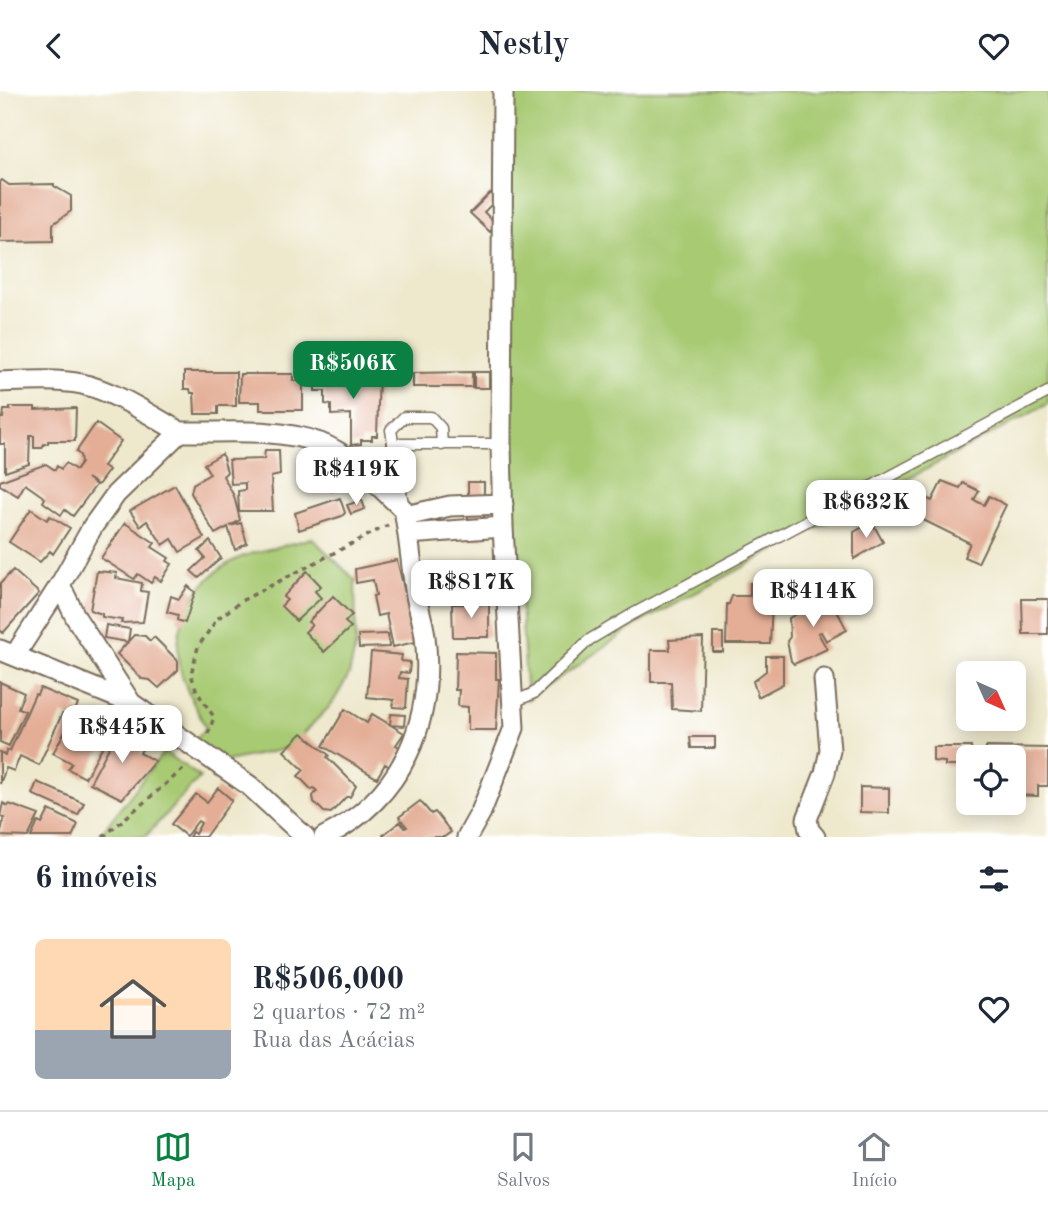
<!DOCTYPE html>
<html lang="pt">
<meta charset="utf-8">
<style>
:root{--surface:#fff;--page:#f2f2f3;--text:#1f2937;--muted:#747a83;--line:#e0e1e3;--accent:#0b8043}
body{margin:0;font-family:"Old Standard TT",serif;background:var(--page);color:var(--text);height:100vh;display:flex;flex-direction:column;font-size:26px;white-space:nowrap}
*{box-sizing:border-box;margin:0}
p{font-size:23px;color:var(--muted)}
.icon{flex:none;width:38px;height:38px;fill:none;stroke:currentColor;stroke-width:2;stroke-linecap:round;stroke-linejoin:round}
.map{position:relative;height:746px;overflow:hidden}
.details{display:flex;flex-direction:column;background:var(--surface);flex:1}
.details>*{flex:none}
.needle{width:46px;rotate:135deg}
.tools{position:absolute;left:956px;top:570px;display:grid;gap:14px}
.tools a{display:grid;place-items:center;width:70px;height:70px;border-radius:10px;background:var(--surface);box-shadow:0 4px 18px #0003;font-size:35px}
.price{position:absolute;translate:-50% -60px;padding:0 16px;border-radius:14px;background:#fff;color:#222;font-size:23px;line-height:46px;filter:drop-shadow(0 2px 4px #0008)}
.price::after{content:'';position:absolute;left:50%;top:42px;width:21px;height:16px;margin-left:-10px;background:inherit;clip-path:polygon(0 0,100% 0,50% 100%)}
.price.active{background:var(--accent);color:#fff}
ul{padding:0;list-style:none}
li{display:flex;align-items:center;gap:21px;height:175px;padding:0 35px}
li+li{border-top:2px solid var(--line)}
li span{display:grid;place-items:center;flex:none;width:196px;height:140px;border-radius:10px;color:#555}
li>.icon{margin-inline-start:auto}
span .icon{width:84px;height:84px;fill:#fffc;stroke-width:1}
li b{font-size:30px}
h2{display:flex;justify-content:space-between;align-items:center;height:84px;padding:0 35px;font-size:30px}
header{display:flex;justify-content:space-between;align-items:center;height:91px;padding:0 35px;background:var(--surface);font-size:32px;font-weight:800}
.menu{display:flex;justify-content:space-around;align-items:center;height:98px;border-top:2px solid var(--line);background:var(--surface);font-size:19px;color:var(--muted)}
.menu a{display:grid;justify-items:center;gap:4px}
.menu .active{color:var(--accent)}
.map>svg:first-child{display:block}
.green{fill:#a8ca73;stroke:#727a48;stroke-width:2}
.building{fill:#e4ae96}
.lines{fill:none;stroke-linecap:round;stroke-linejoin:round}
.service-casing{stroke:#7a6c5b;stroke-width:13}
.minor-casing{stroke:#7a6c5b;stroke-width:23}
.path{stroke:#7a6c5b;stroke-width:3.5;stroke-dasharray:5 5;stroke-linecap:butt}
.service{stroke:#fff;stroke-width:10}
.minor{stroke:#fff;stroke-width:19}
</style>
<header><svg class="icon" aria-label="back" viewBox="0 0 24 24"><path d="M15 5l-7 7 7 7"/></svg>Nestly<svg class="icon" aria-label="heart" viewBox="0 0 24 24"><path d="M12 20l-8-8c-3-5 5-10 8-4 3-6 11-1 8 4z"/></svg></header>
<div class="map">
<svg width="1048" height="746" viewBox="0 0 1048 746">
<rect width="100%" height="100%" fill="#fff"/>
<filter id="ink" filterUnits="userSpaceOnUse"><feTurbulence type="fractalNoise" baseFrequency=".0143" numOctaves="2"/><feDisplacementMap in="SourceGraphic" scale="14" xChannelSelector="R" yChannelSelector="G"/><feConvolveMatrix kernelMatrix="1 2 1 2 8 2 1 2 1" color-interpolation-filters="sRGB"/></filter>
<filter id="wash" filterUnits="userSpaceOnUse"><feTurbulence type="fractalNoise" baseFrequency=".00686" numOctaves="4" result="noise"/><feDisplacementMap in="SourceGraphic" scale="28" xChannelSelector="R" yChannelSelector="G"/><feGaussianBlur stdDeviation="1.57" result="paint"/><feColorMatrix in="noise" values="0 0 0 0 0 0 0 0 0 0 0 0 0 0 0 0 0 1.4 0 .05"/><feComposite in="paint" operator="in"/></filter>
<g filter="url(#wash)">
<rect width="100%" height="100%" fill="#eee8cc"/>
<!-- green -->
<path class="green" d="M508,0H1048V313L639,532L527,609L511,356Z
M312,447L355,489L356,553L349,584L332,613L289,657L213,673L188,655L206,637C199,622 190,608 185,593C165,543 191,489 239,467C261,458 289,454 312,447Z
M164,661L200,686L145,746H98Z"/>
<g id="blocks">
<!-- building -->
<path class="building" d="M2,89L9,94L54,93V95L71,105V120L53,133V150L0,151V91Z
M490,102L496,109L484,121L496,133L490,141L470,122Z
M184,281H236V315H218V323H195L194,302H191L190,298H184Z
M315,281L325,282V287H336V284H353V282H379L377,345H372V349H361V353L351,354V323L331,324V314L325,313V300H315Z
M472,281V296H413V282Z
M474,281H489V297H474Z
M240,283H293V290H303V319H260V311H239Z
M10,316H35V319L76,317L75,350H48V353H44L42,357H34V345H30L29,373L5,381V353H0V327H3L4,319H10Z
M96,332L121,350L103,375L109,379L98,394L87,387L96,394L73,425L65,419L61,424L43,411L45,407L25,393L18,405L0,394V390L46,373L55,379L57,375L61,378L66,372L76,379L81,372L80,364L76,361Z
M265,359H279L280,384L271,386L273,420H239L238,400L245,399V392L231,393L229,369L264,368Z
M222,363L227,381L223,385L234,405L240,429L230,435L241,432L247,452L235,459L228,436L215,443L191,402L193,393L210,383L204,373Z
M317,371L340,383L332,400L308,388Z
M942,390L960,397L963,392L979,400L974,409L984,414L989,405L1006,414L978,472L964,466L970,452L911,423L920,404L932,410Z
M468,391H484V448H468Z
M175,394L204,447L180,461L172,448L163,454L147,430L140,435L130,420Z
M340,407L345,422L342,425L299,439L295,422Z
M362,409L365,418L351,423L347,414Z
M31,418L47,429L50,425L70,437L53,463L50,460L40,471L9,451Z
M872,431L883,451L854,468V441Z
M125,432L155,452L152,456L169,467L167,470L172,473L161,490L155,486L151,492L138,483L134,488L101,467Z
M210,450L221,467L199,487L191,480L205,467L199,460Z
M397,469L414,539L415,551L393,556L386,523L377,525L373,505L376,504L373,489L356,492L355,478Z
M13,479L39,502L3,542L0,539V493Z
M97,480L117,482L116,487L142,492L141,500L148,501L143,531L121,532L122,529L102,526V523L90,519Z
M307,480L321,495L315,500L321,507L296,530L281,515L287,509L283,506Z
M750,492H773L770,553H726L727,513H729L732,505H750Z
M188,495L195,501L185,532L177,529L178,524L167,521L171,505L179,508Z
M814,500L824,519L834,514L847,539L826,550L821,541L818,542L827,558L794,573L791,570L787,550L790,546L789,527L811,515L805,505Z
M333,505L352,524L345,531L351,536L324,561L305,541L312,534L308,531Z
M1022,508H1048V543H1023Z
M452,513H489V546H453Z
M106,534L130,538L128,551L104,547Z
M713,542H723V561H713Z
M388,543L389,556L359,557L358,544Z
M134,544L145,545L150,550L154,546L178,570V579L159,597L150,589L142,588L117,563Z
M703,547L701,620L672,618L671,591H651V559H670L669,549Z
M371,561L402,564L401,570L410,571L409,582L400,581L399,587L408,588L406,617L393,616L394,609L367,606Z
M456,561L496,562V588H499L496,639H468V616L458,615L459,599H455Z
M766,565H783V593L758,606L753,590L766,580Z
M0,591L24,602L18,617L25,620L9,655L0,651Z
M40,597L78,613L71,627L62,623L39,674L20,665L14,680L6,677L0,693V661L5,664L7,659L10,660L35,603L37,604Z
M345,618L367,632L372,623L404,642L396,654L402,658L391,677L385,673L377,687L323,655Z
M77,619L94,628L98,621L116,631L85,687L68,678L72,672L53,662Z
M391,623L405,624L404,635L390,634Z
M120,636L146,650L140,662L155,670L122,708L90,692Z
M302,642L329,664L327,666L356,695L350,706H346L331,722L324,721L314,711L313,705L317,700L314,697L312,699L298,685L304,679L284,660Z
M690,646H715V657H691Z
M933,656H971L972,667H968V670L957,671V675H945V671L933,670Z
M986,656L1048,657V695H1038V705L1013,704V667H986Z
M37,691L84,712L78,724L32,703Z
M860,696L889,697V722L860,721Z
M218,697L232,709L205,746H189L192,741L195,743L201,732L198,730L186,745L171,733L196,703L207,711Z
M420,710L431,723L435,721L451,741L444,746H384L383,744L400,731L405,737L407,736L399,726Z
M3,712L8,715L9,713L39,724L28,746L0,745L4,727L0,725Z
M49,719L78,733L72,746H31L38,731L42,733Z"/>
</g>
</g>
<g filter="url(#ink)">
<use href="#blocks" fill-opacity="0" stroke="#7a6c5b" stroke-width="2"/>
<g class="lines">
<defs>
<path id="service" d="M392,353H501
M403,413L391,339L404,326H431L441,337L442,354
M514,611L534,602L589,549L631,524L1048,301"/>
<path id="minor" d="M0,291C27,290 55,288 82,293C116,301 150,324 180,341
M405,425L450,415L503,413
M408,443L503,436
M60,494L76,527L131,612
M0,559L131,612L250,695L305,746
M15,564L60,494L93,435L116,403L180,341C225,342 277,336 320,352C352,364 379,396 404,419C409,445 411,472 415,498C417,514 423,529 425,545C435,631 402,707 324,746
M467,746L481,721L514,637L503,436L501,353L503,0
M815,746L809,739L807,728L825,682L830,659L824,588"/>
</defs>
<!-- service casing -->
<use href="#service" class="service-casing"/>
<!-- minor casing -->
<use href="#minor" class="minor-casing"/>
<!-- path -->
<path class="path" d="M208,643L214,626L197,601L191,583L198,556L217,528L243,509L388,434
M103,746L187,675"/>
<!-- service -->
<use href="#service" class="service"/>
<!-- minor -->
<use href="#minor" class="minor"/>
</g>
</g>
</svg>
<div class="tools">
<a><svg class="needle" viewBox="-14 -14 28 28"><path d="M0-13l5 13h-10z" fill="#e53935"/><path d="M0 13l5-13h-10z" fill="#747a83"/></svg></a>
<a><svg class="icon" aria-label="locate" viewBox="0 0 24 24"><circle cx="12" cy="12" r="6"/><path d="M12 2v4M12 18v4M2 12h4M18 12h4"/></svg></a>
</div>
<b class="price active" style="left:353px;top:310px">R$506K</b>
<b class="price" style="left:356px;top:416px">R$419K</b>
<b class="price" style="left:866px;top:449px">R$632K</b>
<b class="price" style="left:471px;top:529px">R$817K</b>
<b class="price" style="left:813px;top:538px">R$414K</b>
<b class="price" style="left:122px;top:674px">R$445K</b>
</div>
<section class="details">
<h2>6 imóveis<svg class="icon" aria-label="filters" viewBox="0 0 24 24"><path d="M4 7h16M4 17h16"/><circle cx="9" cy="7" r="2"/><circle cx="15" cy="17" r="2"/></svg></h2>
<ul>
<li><span style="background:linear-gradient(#ffd9b3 65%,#9aa5b1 0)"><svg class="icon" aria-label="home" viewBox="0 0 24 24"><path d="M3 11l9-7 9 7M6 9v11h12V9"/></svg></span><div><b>R$506,000</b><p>2 quartos · 72 m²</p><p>Rua das Acácias</p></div><svg class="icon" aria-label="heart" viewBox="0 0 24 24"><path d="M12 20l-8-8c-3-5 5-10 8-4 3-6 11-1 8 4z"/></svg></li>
</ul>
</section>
<nav class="menu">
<a class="active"><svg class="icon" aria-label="map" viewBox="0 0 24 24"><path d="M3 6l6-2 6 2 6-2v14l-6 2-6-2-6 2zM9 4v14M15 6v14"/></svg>Mapa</a>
<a><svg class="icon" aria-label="saved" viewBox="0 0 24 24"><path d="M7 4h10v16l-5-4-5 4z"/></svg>Salvos</a>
<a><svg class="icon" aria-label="home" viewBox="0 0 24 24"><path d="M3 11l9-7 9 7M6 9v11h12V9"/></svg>Início</a>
</nav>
